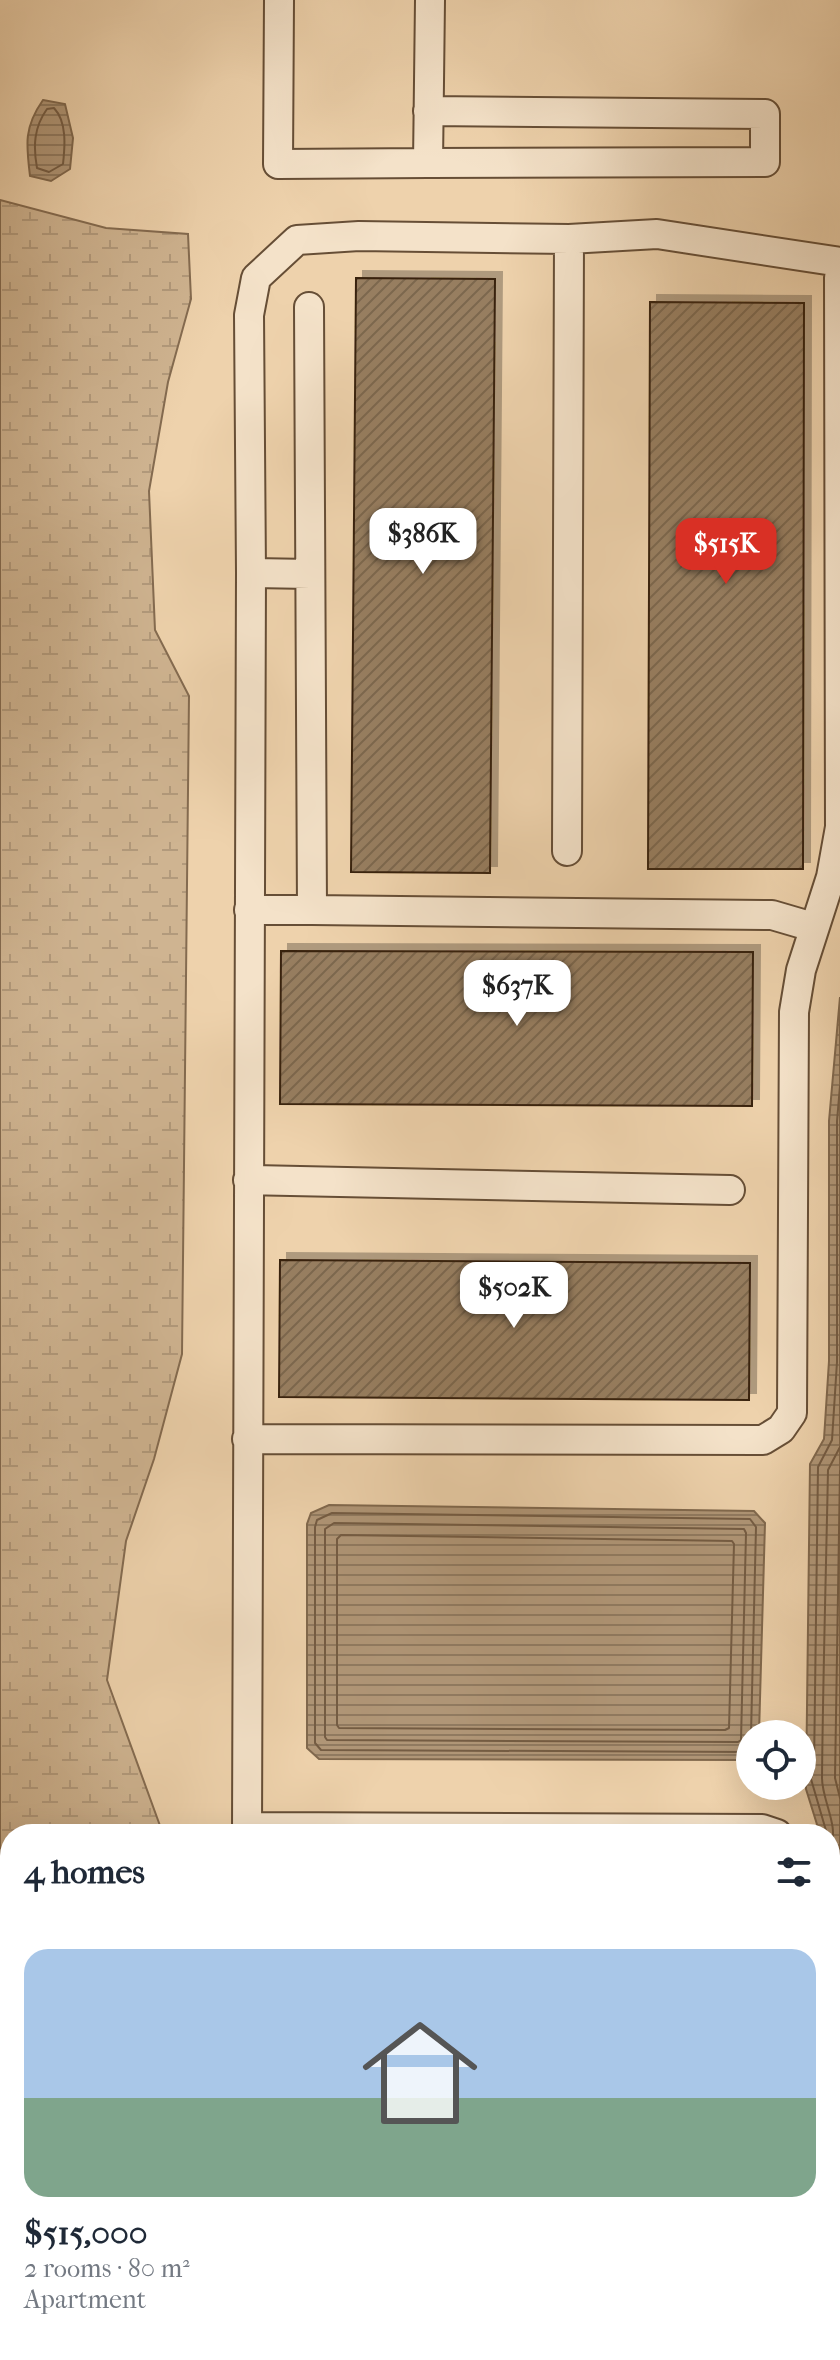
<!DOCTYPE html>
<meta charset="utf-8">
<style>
:root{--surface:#fff;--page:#f6f6f7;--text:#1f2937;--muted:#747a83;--accent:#d93025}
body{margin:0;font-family:"IM FELL French Canon",serif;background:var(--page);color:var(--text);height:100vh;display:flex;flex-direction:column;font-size:30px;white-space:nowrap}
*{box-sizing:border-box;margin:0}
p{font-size:26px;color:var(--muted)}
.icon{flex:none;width:44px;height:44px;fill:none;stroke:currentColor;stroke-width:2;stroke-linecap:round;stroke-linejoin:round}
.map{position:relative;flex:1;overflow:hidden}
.drawer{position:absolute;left:0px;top:1824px;width:840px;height:536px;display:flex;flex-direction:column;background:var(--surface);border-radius:32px 32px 0 0;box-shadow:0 8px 32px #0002}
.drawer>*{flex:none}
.buttons{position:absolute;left:736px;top:1720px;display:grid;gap:16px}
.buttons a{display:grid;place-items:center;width:80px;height:80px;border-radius:50%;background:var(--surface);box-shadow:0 8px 32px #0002;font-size:40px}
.price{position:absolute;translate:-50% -68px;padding:0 18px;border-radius:16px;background:#fff;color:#222;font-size:26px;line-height:52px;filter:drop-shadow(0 2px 4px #0008)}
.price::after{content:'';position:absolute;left:50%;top:48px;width:24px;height:18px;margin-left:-12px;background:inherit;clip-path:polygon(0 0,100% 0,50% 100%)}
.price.on{background:var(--accent);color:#fff}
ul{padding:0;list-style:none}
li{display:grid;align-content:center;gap:16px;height:424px;padding:0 24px}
li span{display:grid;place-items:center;height:248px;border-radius:24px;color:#555}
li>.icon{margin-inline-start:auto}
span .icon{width:144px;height:144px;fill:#fffc;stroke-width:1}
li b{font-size:34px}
h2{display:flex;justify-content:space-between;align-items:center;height:96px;padding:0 24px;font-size:34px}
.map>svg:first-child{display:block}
.wetland{fill:url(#wetland-marsh);stroke:#846b50;stroke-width:2}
.water{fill:url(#water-rules);stroke:#80684d;stroke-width:2}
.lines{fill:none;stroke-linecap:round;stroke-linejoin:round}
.shore{stroke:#745c43;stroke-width:2}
.building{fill:url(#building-hatch);stroke:#39220f;stroke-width:2;filter:url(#shadow)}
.minor-casing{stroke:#664e36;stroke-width:32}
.minor{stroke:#f4e2c9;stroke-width:28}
</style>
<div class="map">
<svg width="840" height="2360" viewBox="0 0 840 2360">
<defs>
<pattern id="wetland-marsh" width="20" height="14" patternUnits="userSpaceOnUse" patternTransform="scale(2)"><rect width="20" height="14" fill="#cfb491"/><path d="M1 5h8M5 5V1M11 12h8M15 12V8" fill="none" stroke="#b29a7c"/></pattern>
<pattern id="water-rules" width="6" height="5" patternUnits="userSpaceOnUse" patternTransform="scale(2)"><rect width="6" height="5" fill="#b09677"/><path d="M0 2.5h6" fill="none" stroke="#907a60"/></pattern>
<pattern id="building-hatch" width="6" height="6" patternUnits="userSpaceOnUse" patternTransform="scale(2)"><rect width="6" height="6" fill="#977e61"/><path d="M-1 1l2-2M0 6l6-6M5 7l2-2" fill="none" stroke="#7c674e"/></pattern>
<filter id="shadow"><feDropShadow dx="7" dy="-7" stdDeviation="0" flood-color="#0004"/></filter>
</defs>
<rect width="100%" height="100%" fill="#eed2ac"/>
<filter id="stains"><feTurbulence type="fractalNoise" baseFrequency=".0025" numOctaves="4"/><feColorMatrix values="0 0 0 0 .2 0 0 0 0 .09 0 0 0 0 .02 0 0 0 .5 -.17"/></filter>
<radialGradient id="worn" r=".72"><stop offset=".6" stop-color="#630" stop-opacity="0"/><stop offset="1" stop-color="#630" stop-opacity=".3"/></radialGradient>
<!-- wetland -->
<path class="wetland" d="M0,200L106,228L188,234L191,299L168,382L149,491L155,630L189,696L182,1354L154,1459L126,1541L107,1680L163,1834H10V1887H0Z"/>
<!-- water -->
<path class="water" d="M43,100L65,104L73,138L70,169L51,181L30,176C26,144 24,127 43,100Z
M840,997V2326L830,2320V1834H820L806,1789L810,1464L824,1439L829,1361V1121Z
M329,1505L754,1511L765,1523L759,1734H750V1758L747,1760L319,1759L307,1748V1524L311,1513Z"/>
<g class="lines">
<!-- shore -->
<path class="shore" d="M54,108C67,122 65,146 63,164L49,172L37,168C33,146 34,127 47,109Z
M840,1471L835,1778L840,1798
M334,1523L744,1529L746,1533L741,1740L738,1742L327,1740L325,1737V1529Z
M341,1535L732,1541L734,1544L729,1728L725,1730L339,1728L337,1725V1539Z
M750,1752L321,1750L315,1743V1527L317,1520L332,1513L750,1519L756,1527L751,1734
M827,1834L811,1779L814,1769L818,1467L832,1440L837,1362V1121L840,1086
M830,1848C840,1827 822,1801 822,1778C823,1676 826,1572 828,1470L840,1447"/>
</g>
<!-- building -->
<path class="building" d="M356,278L495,279L490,873L351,872Z
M650,302L804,303L803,869H648Z
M281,951L753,952L752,1106L280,1104Z
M280,1260L750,1263L749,1400L279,1397Z
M10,2190V2350H149L148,2360H9Z"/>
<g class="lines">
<defs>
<path id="minor" d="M279,0L278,164L428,163L430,0
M428,163L765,162V114L428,111
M251,573L310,574
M567,851L569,239L657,234L840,262
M249,910H312L309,307
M312,910L772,915L813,927
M248,1180L730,1190
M247,1439L763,1440L781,1429L792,1413L794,1012L801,970L831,877L840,827L839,278
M247,1827L762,1829L777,1834
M247,1834L251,573L249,315L256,278L297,240L359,236L569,239
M0,1928H10
M240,2360V2350
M790,2360V2350"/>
</defs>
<!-- minor casing -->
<use href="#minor" class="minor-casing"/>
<!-- minor -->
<use href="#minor" class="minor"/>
</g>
<rect width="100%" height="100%" filter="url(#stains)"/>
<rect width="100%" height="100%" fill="url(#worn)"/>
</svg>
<div class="buttons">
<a><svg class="icon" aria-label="locate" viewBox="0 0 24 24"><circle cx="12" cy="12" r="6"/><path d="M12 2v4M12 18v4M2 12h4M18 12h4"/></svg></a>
</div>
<b class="price" style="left:423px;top:576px">$386K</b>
<b class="price on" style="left:726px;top:586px">$515K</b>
<b class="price" style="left:517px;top:1028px">$637K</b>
<b class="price" style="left:514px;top:1330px">$502K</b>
<section class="drawer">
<h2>4 homes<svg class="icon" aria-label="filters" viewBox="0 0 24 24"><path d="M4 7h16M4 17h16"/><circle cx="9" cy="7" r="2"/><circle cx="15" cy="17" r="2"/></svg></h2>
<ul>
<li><span style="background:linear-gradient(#a9c7e8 60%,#7fa58c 0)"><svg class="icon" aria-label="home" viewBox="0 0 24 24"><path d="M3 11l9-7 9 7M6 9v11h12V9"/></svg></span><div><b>$515,000</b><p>2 rooms · 80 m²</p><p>Apartment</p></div></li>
</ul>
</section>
</div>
